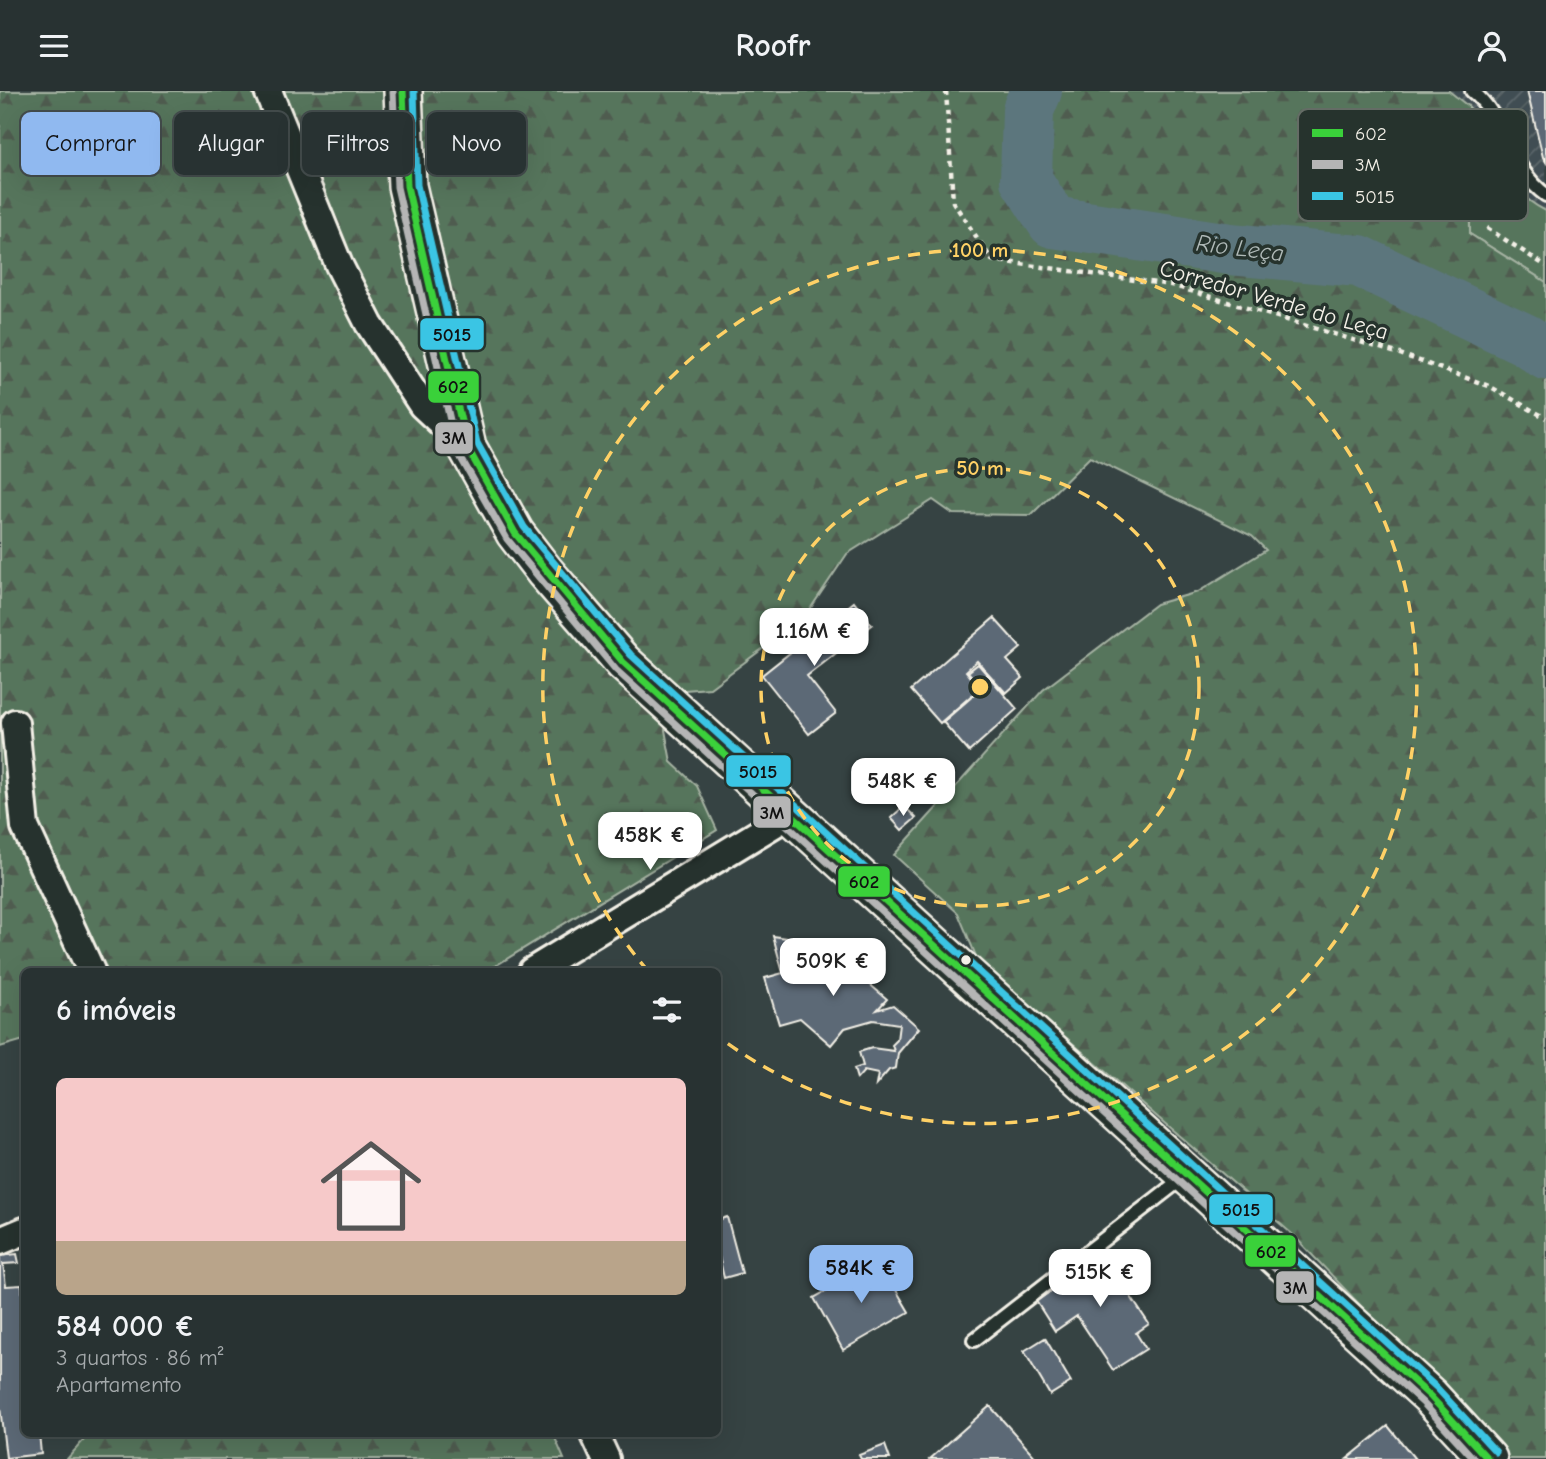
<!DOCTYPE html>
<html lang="pt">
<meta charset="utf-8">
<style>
:root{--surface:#283232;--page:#343e3e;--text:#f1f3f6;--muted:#a5aaac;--line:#444d4d;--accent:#90b9f0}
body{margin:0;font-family:"Comic Neue",sans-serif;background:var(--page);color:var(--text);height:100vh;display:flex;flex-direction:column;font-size:26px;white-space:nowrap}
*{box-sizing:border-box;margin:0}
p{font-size:23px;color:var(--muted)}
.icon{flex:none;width:38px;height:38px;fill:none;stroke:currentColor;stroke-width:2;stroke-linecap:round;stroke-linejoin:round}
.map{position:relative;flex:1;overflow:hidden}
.panel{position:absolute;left:21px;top:877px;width:700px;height:469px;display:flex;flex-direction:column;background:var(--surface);border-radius:10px;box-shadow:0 7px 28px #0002,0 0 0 2px var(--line)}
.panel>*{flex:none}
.banner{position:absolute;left:21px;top:21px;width:700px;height:63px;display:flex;gap:14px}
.price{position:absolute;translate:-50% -60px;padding:0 16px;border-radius:14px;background:#fff;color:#222;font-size:23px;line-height:46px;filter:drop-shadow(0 2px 4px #0008)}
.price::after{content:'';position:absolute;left:50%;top:42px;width:21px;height:16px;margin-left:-10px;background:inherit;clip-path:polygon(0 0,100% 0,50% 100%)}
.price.on{background:var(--accent);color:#111}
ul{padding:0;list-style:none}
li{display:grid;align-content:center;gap:14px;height:371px;padding:0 35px}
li+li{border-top:2px solid var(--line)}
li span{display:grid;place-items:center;height:217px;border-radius:10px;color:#555}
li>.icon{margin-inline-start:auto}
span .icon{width:126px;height:126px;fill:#fffc;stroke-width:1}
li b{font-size:30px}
h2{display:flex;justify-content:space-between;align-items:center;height:84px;padding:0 35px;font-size:30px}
.pill{padding:0 24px;border-radius:10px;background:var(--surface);box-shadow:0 7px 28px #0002,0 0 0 2px var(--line);font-size:24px;line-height:63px}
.pill.on{background:var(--accent);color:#111}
header{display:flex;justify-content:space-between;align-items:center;height:91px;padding:0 35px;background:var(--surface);font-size:32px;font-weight:800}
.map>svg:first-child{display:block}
.industrial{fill:url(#industrial-furrows)}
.green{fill:#56745c;stroke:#a5b2a2;stroke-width:2}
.forest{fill:url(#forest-firs);stroke:#a5b2a2;stroke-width:2}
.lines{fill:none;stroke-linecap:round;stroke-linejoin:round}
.river{stroke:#5c767d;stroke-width:52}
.building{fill:#5c6976;stroke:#f4f1e8;stroke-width:2}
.lane-casing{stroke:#f4f1e8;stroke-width:18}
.street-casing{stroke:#f4f1e8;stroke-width:32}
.secondary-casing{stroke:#f4f1e8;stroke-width:42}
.path{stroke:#f4f1e8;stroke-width:4.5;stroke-dasharray:5 5;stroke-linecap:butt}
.lane{stroke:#26332d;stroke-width:12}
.street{stroke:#26332d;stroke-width:26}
.secondary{stroke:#26332d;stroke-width:37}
.bus-1-casing{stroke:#26332d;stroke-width:12}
.bus-2-casing{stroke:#26332d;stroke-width:12}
.bus-3-casing{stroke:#26332d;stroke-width:12}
.bus-1{stroke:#3ad13a;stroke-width:7}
.bus-2{stroke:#b5b5b5;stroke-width:7}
.bus-3{stroke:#3ac5e4;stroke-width:7}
.ring{fill:none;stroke:#ffd166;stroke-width:3.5;stroke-dasharray:12 9}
.bus-dot{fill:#f4f1e8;stroke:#26332d;stroke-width:2.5}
.labels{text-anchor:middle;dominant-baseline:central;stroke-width:7;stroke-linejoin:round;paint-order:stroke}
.street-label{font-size:23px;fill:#f4f1e8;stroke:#26332d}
.water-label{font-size:24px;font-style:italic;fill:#b0bab8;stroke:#26332d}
.key{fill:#26332d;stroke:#646c65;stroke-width:2}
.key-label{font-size:19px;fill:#f4f1e8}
.centre{fill:#ffd166;stroke:#26332d;stroke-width:3.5}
.ring-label{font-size:21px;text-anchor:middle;font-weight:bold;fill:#ffd166;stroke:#26332d;stroke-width:7;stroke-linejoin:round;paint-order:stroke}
.line-badge{stroke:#26332d;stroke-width:2.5}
.pale-badge-label{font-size:19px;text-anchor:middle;font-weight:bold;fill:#111}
</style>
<header><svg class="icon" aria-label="menu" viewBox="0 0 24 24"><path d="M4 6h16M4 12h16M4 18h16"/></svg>Roofr<svg class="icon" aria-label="person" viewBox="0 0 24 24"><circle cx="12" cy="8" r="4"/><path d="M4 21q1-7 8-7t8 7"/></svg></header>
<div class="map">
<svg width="1546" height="1368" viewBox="0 0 1546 1368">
<defs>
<pattern id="industrial-furrows" width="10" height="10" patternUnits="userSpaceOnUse" patternTransform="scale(1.75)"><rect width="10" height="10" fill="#414e52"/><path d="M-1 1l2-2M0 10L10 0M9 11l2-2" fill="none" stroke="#5d686b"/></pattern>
<pattern id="forest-firs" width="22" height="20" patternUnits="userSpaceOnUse" patternTransform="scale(1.75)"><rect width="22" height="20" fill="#56745c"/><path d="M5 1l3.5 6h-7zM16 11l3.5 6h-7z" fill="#4f5c50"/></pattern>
</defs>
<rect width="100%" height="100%" fill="#364343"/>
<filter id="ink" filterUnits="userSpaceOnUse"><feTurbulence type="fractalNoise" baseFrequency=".0143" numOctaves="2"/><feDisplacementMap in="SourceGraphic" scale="14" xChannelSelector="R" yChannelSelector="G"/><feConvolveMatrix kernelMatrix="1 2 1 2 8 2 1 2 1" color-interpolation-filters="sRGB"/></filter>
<g filter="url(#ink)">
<!-- industrial -->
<path class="industrial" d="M1449,0H1546V120L1524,107L1514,95L1495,64L1480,29Z"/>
<!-- green -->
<path class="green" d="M1469,16C1499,51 1501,99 1546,120V191L1470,143Z"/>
<!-- forest -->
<path class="forest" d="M0,0H1449L1469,16L1470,143L1546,191V1368H1508L1292,1143L978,870L958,822L894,764L1043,599L1156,513L1198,501L1266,459L1252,445L1090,366L1031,424L953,423L933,409L847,463L804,527L710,597L672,600L665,639L671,671L697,695L717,739L487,880H24V949L0,956Z
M90,1342H553L564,1368H67Z"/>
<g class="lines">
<!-- river -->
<path class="river" d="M1036,0L1028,19L1026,89L1053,131L1230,158L1359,170L1526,249L1546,263"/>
</g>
<!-- building -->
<path class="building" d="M1527,0H1546V71L1543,66Z
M854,511L872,534L807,585L836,622L809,643L762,584Z
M994,527L1021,557L1007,569L1023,587L1006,602L977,570L966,580L980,597L940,632L911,599Z
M978,573L1017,618L969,661L943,631L982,597L968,581Z
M904,715L916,727L902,739L891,727Z
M773,845L815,851L818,861L851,851L861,886L887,908L877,919L893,914L919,937L898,962L896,977L889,979L876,994L878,983L864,980L857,988L854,978L863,975L859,961L872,957L894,960L892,954L897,949L899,933L873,929L845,937L831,954L800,927L779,933L765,887L783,882Z
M727,1126L742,1182L724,1187L718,1161V1129Z
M1113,1160L1137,1198L1129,1203L1149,1233L1136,1242L1146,1258L1113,1279L1077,1225L1055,1240L1036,1210Z
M17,1163L19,1172L3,1173L6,1195L22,1194L24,1342H39L41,1363L6,1367L0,1316V1165Z
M879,1170L909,1221L843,1259L814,1207Z
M1045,1247L1071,1291L1050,1304L1024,1260Z
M990,1315L1037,1368H930Z
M1388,1335L1415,1368H1347Z
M885,1354L890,1368H861L859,1364Z"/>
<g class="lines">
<defs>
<path id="lane" d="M1472,0C1507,28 1509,78 1546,104
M974,1249L1184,1086"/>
<path id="street" d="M268,0L339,174L369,233L422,314L467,356
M15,632L25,736L91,880
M532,880L792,722
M0,1150L24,1140
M594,1342L606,1368"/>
<path id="secondary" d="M403,0L407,95L467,356L515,442L545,481L623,571L1430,1305L1488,1368"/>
</defs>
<!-- lane casing -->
<use href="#lane" class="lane-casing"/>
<!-- street casing -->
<use href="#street" class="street-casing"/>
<!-- secondary casing -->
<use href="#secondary" class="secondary-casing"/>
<!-- path -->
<path class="path" d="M946,0L953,111L992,169L1171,194L1400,263L1489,295L1546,327
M1487,137L1546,175"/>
<!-- lane -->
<use href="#lane" class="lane"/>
<!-- street -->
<use href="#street" class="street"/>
<!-- secondary -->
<use href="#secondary" class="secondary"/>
<defs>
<path id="bus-1" d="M403,0L407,95L467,356L515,442L623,571L1430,1305L1488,1368"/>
<path id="bus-2" d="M393,0L397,96L457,360L507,448L616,579L1423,1312L1474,1368"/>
<path id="bus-3" d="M414,0L417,94L477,352L524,436L631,564L1437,1297L1496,1361"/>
</defs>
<!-- bus-1 casing -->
<use href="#bus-1" class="bus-1-casing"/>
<!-- bus-2 casing -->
<use href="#bus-2" class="bus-2-casing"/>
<!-- bus-3 casing -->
<use href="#bus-3" class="bus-3-casing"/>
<!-- bus-1 -->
<use href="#bus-1" class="bus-1"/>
<!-- bus-2 -->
<use href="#bus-2" class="bus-2"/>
<!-- bus-3 -->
<use href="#bus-3" class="bus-3"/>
</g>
</g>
<!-- distance rings -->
<g class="ring">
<circle cx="980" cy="596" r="219"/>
<path d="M648 880A437 437 0 1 1 720 947"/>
</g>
<!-- markers -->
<circle class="bus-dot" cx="966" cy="869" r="6"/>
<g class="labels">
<!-- street labels -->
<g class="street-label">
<text transform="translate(1274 209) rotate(16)">Corredor Verde do Leça</text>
</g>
<!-- water labels -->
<g class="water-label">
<text transform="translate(1240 157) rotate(7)">Rio Leça</text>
</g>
</g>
<!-- legend -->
<rect x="1298" y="18" width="230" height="112" rx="10" class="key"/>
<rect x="1312" y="38" width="31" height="8" fill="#3ad13a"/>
<rect x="1312" y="69" width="31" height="9" fill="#b5b5b5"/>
<rect x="1312" y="101" width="31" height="8" fill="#3ac5e4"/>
<g class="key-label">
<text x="1355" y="49">602</text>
<text x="1355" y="80">3M</text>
<text x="1355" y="112">5015</text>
</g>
<circle cx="980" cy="596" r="10" class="centre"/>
<g class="ring-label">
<text x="980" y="166">100 m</text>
<text x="980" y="384">50 m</text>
</g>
<g class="line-badge">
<rect x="419" y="226" width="66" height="34" rx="7" fill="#3ac5e4"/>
<rect x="427" y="279" width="53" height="34" rx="7" fill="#3ad13a"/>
<rect x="434" y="330" width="40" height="34" rx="7" fill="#b5b5b5"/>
<rect x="725" y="663" width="67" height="34" rx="7" fill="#3ac5e4"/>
<rect x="752" y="704" width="40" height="34" rx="7" fill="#b5b5b5"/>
<rect x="837" y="774" width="54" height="33" rx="7" fill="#3ad13a"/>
<rect x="1208" y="1102" width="66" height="33" rx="7" fill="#3ac5e4"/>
<rect x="1244" y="1143" width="53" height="34" rx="7" fill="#3ad13a"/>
<rect x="1275" y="1179" width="40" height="34" rx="7" fill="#b5b5b5"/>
</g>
<g class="pale-badge-label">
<text x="452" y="250">5015</text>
<text x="453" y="302">602</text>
<text x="454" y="353">3M</text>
<text x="758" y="687">5015</text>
<text x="772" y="728">3M</text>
<text x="864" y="797">602</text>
<text x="1241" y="1125">5015</text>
<text x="1271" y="1167">602</text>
<text x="1295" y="1203">3M</text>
</g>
</svg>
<b class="price" style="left:814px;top:577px">1.16M €</b>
<b class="price" style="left:903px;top:727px">548K €</b>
<b class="price" style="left:650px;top:781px">458K €</b>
<b class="price" style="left:833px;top:907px">509K €</b>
<b class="price on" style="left:861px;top:1214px">584K €</b>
<b class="price" style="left:1100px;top:1218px">515K €</b>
<div class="banner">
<a class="pill on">Comprar</a>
<a class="pill">Alugar</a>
<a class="pill">Filtros</a>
<a class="pill">Novo</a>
</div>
<section class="panel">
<h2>6 imóveis<svg class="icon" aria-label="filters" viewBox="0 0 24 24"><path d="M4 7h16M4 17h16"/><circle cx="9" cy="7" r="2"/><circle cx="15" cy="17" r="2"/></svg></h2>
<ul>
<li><span style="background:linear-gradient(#f6c9c9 75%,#b9a48a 0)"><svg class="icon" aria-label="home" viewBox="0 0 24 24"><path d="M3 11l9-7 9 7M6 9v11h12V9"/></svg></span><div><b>584 000 €</b><p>3 quartos · 86 m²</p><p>Apartamento</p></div></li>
</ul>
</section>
</div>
